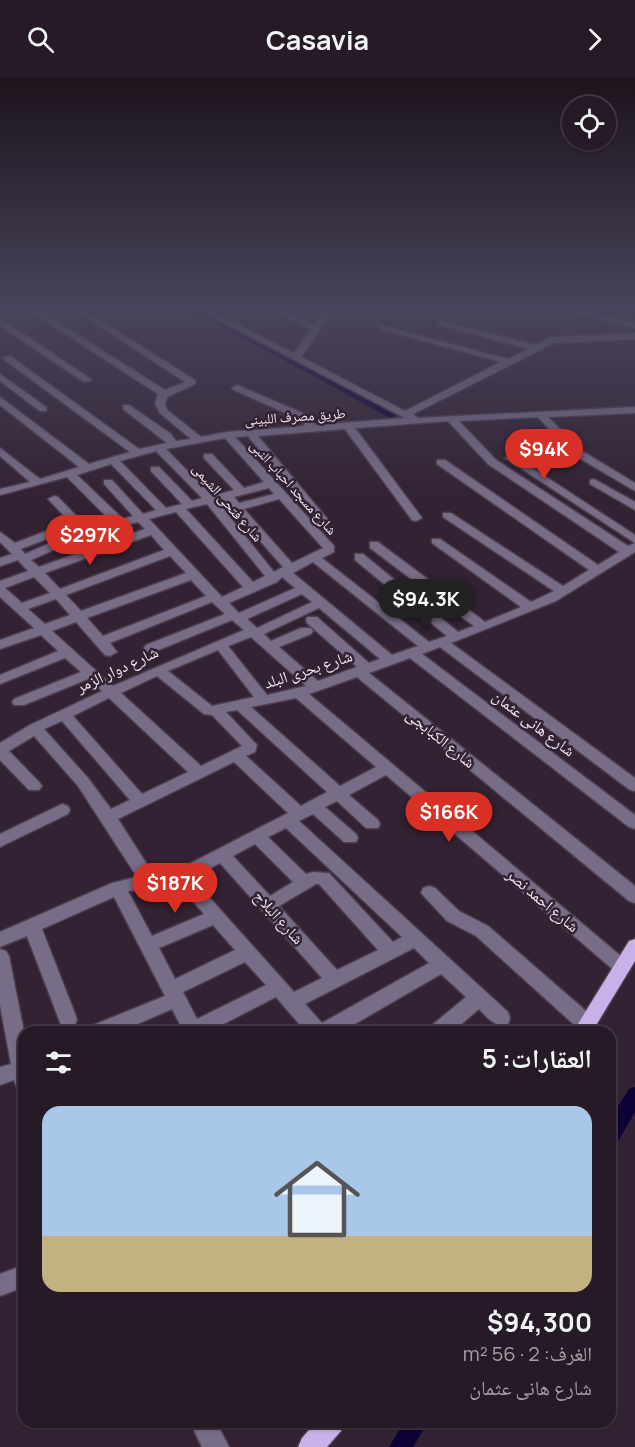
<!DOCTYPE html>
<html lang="ar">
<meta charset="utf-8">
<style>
:root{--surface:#261a26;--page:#322732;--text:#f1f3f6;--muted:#a4a1a7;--line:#423843;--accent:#d93025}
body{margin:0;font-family:Manrope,"Noto Naskh Arabic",sans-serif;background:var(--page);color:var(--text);direction:rtl;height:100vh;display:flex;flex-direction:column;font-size:22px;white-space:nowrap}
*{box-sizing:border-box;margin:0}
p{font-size:20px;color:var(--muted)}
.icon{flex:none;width:33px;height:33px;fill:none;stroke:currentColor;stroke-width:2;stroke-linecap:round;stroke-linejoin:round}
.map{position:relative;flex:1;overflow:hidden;direction:ltr}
.panel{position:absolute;left:18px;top:948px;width:598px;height:402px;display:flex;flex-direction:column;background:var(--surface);border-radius:18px;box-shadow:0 2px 4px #0004,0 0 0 2px var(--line);direction:rtl}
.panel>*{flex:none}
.fabs{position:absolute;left:562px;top:18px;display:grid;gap:12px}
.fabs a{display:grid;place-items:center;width:54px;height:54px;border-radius:50%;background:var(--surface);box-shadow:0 2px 4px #0004,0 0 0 2px var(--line);font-size:30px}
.price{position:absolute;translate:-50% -51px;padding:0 14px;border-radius:21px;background:var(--accent);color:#fff;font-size:20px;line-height:39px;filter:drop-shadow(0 2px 3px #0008)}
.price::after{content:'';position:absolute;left:50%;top:36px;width:18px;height:14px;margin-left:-9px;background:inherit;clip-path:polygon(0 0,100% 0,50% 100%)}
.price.current{background:#222;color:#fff}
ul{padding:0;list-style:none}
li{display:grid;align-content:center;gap:12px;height:318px;padding:0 24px}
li+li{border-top:2px solid var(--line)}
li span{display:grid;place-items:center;height:186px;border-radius:18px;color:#555}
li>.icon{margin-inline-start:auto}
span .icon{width:108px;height:108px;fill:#fffc;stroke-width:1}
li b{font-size:26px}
h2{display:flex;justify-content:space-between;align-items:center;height:72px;padding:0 24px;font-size:26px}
header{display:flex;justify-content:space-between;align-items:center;height:78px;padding:0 24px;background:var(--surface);font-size:27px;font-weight:700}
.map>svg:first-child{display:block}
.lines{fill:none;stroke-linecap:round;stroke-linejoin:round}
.canal{fill:#0d0136;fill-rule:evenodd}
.minor-casing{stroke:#4d3e4e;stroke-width:3}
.major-casing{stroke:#4d3e4e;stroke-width:3}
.minor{fill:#776d87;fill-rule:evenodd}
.major{fill:#c8b1e8;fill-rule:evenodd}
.labels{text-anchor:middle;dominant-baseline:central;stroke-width:5;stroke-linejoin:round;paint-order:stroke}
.far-street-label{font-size:14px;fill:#f2e7f2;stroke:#322233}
.street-label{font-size:16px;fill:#f2e7f2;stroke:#322233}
</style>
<header><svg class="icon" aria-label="forward" viewBox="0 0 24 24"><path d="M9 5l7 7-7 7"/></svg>Casavia<svg class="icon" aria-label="search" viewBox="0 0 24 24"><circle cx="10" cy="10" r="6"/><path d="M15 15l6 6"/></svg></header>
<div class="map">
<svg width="635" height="1369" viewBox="0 0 635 1369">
<rect width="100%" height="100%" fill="#322233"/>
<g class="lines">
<!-- canal -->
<path class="canal" d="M186,229H195L397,338L390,340Z
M635,1009V1034L617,1065L610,1068V1041L629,1011Z
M404,1344H428L413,1369H389Z"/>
<defs>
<path id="minor" d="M0,229H21L0,235Z
M24,229H33L165,312L185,304L70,229H79L195,302V306L167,319L165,326L167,332L201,359L227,354L305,348L299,341L234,312L232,310L237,307L307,337L315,347L405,340L194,229H204L294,275L311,252L266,229H276L314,247L328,229H336L301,279L405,333L501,284L379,251V247L508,281L528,271L437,246L441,243L535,267L552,259L635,255V261L554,265L413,336L418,340L635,329V335L548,339L582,373L635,405V413L574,377L538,339L459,343L496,382L628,468L635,465L505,380L514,378L635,457V474L556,523L451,565L635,700V713L630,712L440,569L422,576L635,737V751L629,749L410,580L369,595L635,808V825L629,823L357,599L309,616L628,884L631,889L628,894L622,897L616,894L386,697L349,717L378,742L380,746L378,750H366L337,723L325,729L356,756L358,760L356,764H344L313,736L299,743L508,934L510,940L508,946C495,950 488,940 479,931L452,954H429L431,948L466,919L441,896L341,954H306L276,919L208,954H184L172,931L119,954H89L91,948L165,918L114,819L42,851L77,941L75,947L68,949L61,947L27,858L0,869V854L112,805L137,799L78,708L34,658L9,673L39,704L42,708L39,712H29L0,682V665L30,647L102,613L88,601L24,627H14L12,624L14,621L81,594L65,580L0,606V597L58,573L41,557L0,571V562L34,550L0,519V503L28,493L18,482L0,488V480L12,476L0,464V454L15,465L70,444L48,421L54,418L58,419L88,450L112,444L67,399L0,417V411L30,404L0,378V370L40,401L79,389L0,327V319L89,386L130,374L2,280L10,278L139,371L167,365L123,331V327H129L171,356L176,363L191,361L160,335L155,326L158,316ZM448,343L488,386L619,474L598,487L445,382H437V386L589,492L563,508L451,435H443V439L554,513L531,524L440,461H432V465L521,529L485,544L378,464H370V470L474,548L458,554L363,476H355V482L447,558L429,564L322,480L334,474V468L235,359L248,358L321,447H329V443L258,358L345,351L412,442L416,443L422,440L355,350ZM225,360L264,404L244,410L212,376H204V380L234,412L212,418L166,371ZM156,373L202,420L192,423L159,389H151V393L182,426L166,430L120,383ZM111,386L156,432L143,436L112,402H104V406L133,438L123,441L77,397ZM269,410L274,416L239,425L234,419ZM279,421L323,470L292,485L244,431ZM224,422L283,489L274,494L217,423ZM207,426L265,498L253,504L186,431ZM176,434L243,509L222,519L149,441ZM138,444L145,451L39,489L31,482L90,456ZM75,450L78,453L25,476L21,471ZM151,457L164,472L60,511L45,495ZM170,478L186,495L81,533L66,517ZM313,484L418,568L392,577L293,495ZM34,499L50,515L22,525L5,510ZM282,499L295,510L239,535L229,525L277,504ZM191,502L206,518L103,558L87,540ZM302,516L312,524L257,550L247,541ZM56,521L70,537L45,546L28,531ZM212,524L225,536L146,567L144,570L146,573H156L232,542L244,552L113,608L52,553L76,544L105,577L110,578L117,574L110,565ZM319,530L380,581L369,585L317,539H307L306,542L307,545L357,589L318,603L279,569L311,556L313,553L311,550H301L271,563L264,556ZM251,559L306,608L267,617L228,568ZM218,572L254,619L212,628L168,593ZM157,598L204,636L212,637L242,668L201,688L121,615ZM109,620L188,694L142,716L73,638ZM296,620L376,689L340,708L251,629ZM237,632L327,714L301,728L246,678L255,674L257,667L226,634ZM62,643L130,722L111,731L88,700L44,651ZM234,684L288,735L160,801L155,799L118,741ZM286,750L402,859L393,864L329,795L313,794L306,796L268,759ZM255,766L293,804L270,818L233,778ZM220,785L322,900L294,914L192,800ZM316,806H319L378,872L337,892L279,828ZM179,807L204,836L152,858L128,813L148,811L160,816ZM213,847L235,872L175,901L159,870ZM414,870L429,885L322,945L305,926ZM245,884L266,907L197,941L183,914Z
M551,229H564L635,244V250Z
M0,241L3,242L92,302L84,304L0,248Z
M0,296L46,329V333H40L0,303Z
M594,401L635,424V432L590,406V402Z
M62,726L68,728L70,732L68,736L0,769V756Z
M429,808L435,810L459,833L488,848L594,940L596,946L594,952L588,954L580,952L476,858L447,843L421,815L423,810Z
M0,871L6,873L9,878L24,954V1013L17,1010L14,1002L0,1007V989L11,986L0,927Z
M24,1187V1209L0,1218V1196Z
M190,1344H216L229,1369H202Z"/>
<path id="major" d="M635,861V883L592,954H573L629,863Z
M316,1344H344L341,1353L327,1369H298L302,1360Z"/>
</defs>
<!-- minor casing -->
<use href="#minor" class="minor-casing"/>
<!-- major casing -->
<use href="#major" class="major-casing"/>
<!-- minor -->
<use href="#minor" class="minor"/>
<!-- major -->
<use href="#major" class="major"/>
</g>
<!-- sky -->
<linearGradient id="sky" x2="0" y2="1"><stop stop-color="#1c131c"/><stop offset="0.55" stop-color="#49445b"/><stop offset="1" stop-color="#49445b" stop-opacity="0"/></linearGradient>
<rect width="635" height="420" fill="url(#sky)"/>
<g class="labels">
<!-- far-street labels -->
<g class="far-street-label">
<text transform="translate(295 338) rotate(-4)">طريق مصرف اللبينى</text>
<text transform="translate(294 409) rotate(48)">شارع مسجد احباب النبى</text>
<text transform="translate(228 424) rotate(49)">شارع فتحى الشيمى</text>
</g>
<!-- street labels -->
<g class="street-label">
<text transform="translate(117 591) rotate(-25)">شارع دوار الزمر</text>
<text transform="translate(308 591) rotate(-18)">شارع بحرى البلد</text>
<text transform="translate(534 645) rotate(37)">شارع هانى عثمان</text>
<text transform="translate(441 660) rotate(39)">شارع الكبابجى</text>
<text transform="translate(543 822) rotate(40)">شارع احمد نصر</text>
<text transform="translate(279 839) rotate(48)">شارع البلاح</text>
</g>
</g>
</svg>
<div class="fabs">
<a><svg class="icon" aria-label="locate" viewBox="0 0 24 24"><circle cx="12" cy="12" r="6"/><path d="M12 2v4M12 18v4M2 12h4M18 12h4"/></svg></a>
</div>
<b class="price" style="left:544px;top:402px">$94K</b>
<b class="price" style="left:90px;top:488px">$297K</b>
<b class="price current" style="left:426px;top:552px">$94.3K</b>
<b class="price" style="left:449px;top:765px">$166K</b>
<b class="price" style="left:175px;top:836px">$187K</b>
<section class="panel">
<h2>العقارات: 5<svg class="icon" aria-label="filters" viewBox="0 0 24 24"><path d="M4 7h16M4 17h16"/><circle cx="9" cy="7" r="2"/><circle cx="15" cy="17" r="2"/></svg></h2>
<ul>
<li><span style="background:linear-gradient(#a9c7e8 70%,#c2b280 0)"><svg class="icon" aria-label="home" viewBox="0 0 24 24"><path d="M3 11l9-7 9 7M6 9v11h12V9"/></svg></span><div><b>$94,300</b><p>الغرف: 2 · 56 m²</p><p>شارع هانى عثمان</p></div></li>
</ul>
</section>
</div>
